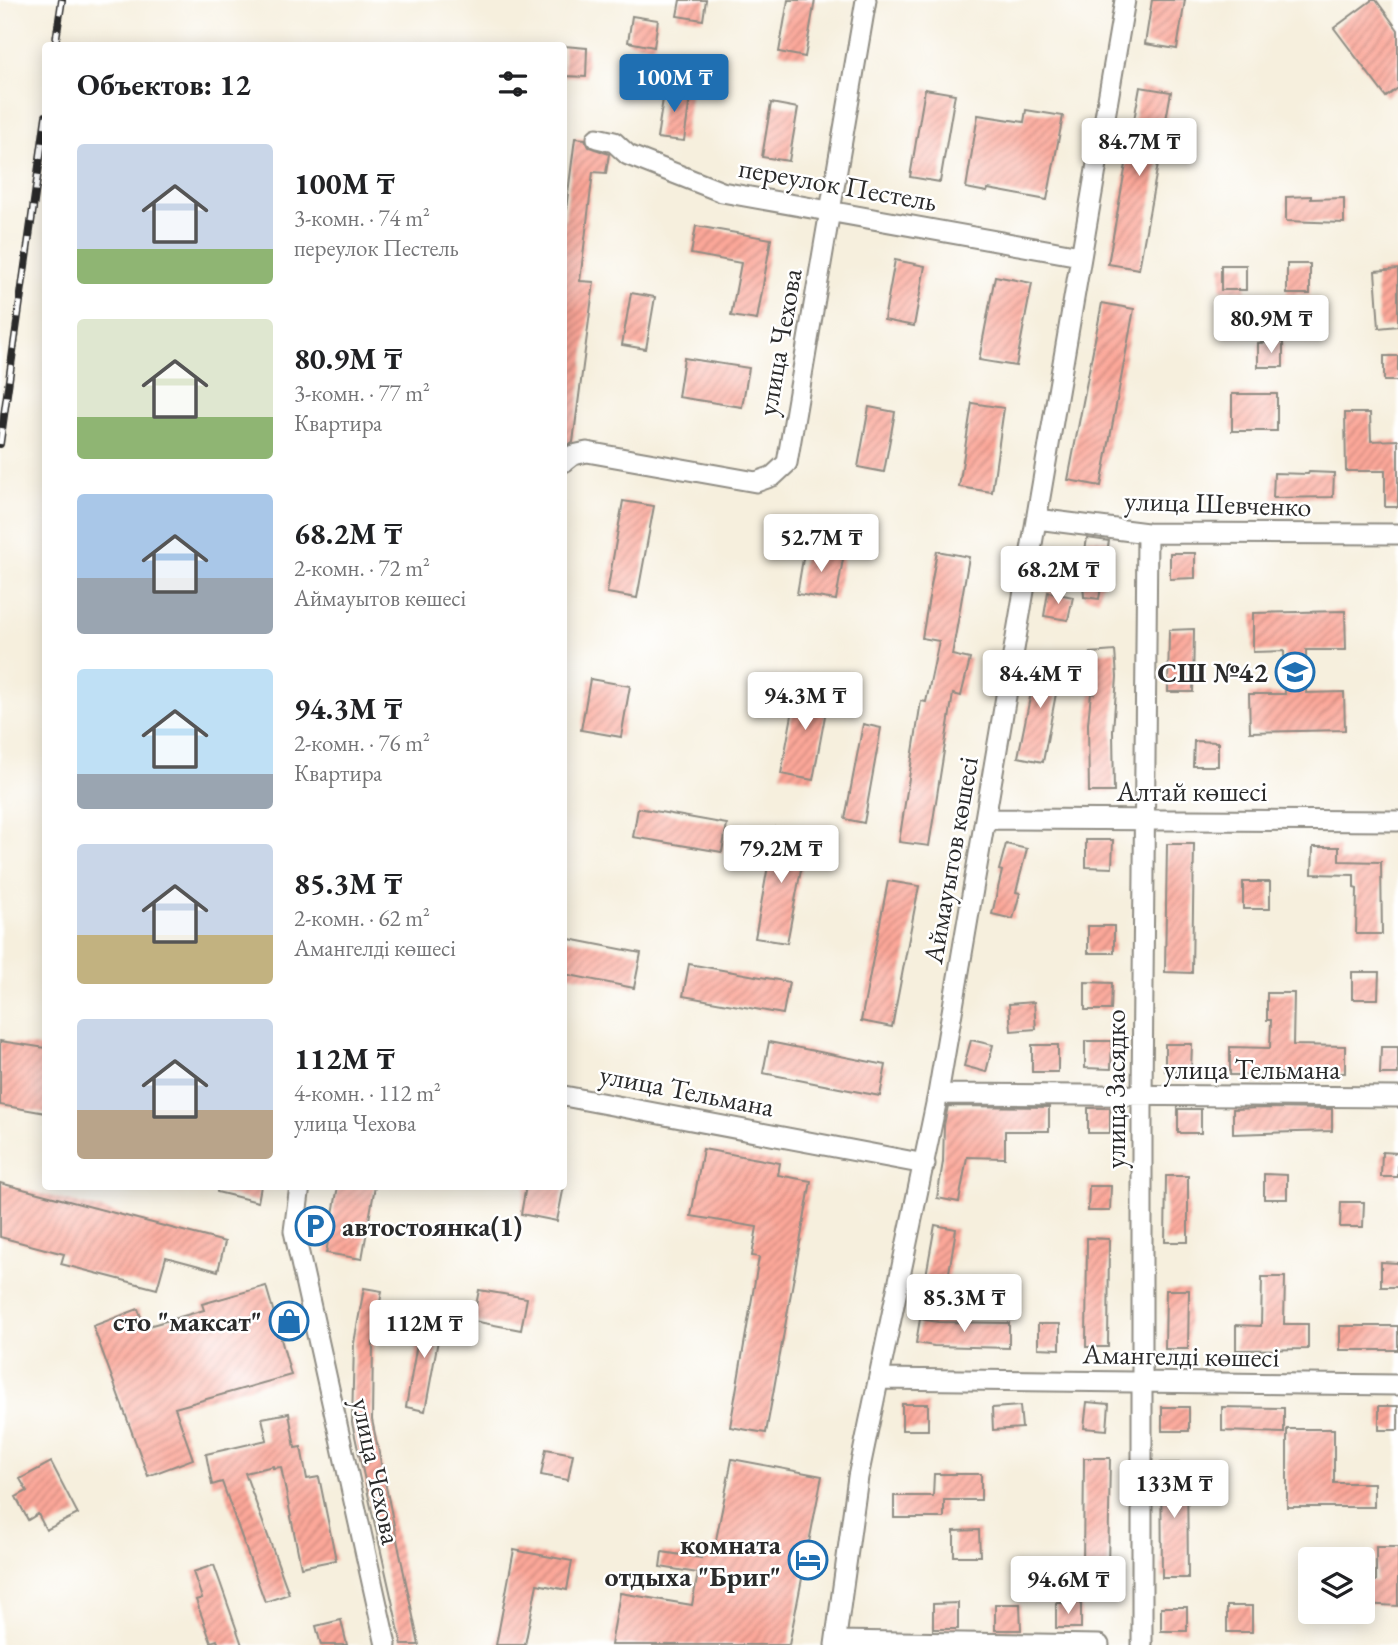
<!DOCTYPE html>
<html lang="ru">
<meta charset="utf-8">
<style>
:root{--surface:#fff;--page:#f2f2f2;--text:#202124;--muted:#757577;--accent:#1f6fb2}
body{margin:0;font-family:"EB Garamond",serif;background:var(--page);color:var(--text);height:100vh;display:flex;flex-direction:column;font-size:26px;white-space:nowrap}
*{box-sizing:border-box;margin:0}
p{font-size:23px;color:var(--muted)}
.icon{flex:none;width:38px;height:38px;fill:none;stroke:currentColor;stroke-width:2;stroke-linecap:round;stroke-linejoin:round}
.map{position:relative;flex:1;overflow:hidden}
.drawer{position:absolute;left:42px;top:42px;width:525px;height:1148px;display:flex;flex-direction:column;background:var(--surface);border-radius:7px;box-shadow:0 4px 18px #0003}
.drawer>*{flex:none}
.fabs{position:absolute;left:1298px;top:1547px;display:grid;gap:14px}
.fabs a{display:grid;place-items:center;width:77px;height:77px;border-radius:7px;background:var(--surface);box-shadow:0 4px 18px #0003;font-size:35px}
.price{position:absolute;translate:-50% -60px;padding:0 16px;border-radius:7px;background:#fff;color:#222;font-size:23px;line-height:46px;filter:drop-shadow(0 2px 4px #0008)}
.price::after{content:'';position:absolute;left:50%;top:42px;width:21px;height:16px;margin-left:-10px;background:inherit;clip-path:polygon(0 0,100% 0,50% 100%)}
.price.selected{background:var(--accent);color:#fff}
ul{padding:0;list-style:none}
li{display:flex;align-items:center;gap:21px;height:175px;padding:0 35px}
li span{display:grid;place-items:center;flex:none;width:196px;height:140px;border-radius:7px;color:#555}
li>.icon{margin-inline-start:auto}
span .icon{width:84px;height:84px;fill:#fffc;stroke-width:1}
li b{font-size:30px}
h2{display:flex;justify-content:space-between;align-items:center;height:84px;padding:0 35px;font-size:30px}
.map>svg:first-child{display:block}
.building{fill:url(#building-hatch)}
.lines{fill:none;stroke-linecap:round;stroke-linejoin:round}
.minor-casing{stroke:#908d84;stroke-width:23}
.minor{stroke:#fff;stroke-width:19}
.rail-casing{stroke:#2b2b2b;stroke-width:8}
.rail{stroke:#fff;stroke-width:5;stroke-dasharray:16;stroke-linecap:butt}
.labels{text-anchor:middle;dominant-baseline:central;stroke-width:5;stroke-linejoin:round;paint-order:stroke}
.street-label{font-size:28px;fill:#2b2b2b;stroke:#fff}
.poi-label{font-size:28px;font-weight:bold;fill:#2b2b2b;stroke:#fff;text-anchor:end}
</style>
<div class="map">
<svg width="1398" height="1645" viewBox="0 0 1398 1645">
<defs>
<pattern id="building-hatch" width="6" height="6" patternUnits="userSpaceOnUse" patternTransform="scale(1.75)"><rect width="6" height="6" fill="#fca799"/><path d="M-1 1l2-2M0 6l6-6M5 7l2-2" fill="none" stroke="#cc887d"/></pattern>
</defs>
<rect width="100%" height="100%" fill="#fff"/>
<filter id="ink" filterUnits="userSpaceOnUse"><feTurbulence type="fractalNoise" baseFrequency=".0143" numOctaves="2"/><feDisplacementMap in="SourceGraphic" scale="14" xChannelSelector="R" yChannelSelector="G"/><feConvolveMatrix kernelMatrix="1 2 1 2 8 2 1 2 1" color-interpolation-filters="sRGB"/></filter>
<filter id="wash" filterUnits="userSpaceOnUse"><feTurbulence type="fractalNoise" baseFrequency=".00686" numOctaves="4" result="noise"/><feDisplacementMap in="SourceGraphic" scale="28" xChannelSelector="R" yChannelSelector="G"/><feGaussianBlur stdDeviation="1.57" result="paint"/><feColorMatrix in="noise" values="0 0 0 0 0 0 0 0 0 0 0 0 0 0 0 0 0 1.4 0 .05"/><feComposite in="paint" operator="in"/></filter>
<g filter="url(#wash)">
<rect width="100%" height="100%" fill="#f6efdd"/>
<g id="blocks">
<!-- building -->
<path class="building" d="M680,0H706L703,20L677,16Z
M788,0H815L805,57L779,52Z
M1152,0H1185L1177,49L1145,44Z
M1372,0H1376L1398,30V88L1386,97L1334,28Z
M632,16L658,20L654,47L628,42Z
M564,46L587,48L586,77L564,76Z
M665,86L691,90L684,141L657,138Z
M1140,87L1171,92L1139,269L1108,264Z
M925,89L955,94L940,182L910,177Z
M771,103L798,108L789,161L762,157Z
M1026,110L1063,116L1047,200L988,189L987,192L966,188L978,115L1024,122Z
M575,138L585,139L589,147L609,154L606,173L593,172L580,281L594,282L573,442L564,446V225Z
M1311,196V199L1344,198V223L1286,221V197Z
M696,226L771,239L757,320L731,316L741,263L691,254Z
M895,260L925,266L914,326L884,320Z
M1287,264H1310V294H1287Z
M1221,265H1246V290H1221Z
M1398,269V326L1379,328L1375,271Z
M995,276L1032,283L1016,366L979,360Z
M631,293L655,297L646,349L622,345Z
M1102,303L1134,309L1101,486L1068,480Z
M1283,342V367H1258V343Z
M1384,356H1398V381H1384Z
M684,358L749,368L742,407L678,397Z
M1232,394H1277V431H1232Z
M972,403L1004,408L992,492L959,487Z
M869,407L895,412L884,472L858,467Z
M1345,413H1370L1371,441L1398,440V507H1385V471H1346Z
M1309,472L1334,473L1333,497L1273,498L1274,473L1308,474Z
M623,501L654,506L637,598L607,593Z
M1087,538L1109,541L1099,599L1084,597L1082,569Z
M805,547L844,553L836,600L797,594Z
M937,551L969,557L952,655L970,659L961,696L953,694L929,846L899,842L921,701L926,702L939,641L922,638Z
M1170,553H1195V578L1170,579Z
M1048,592L1073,597L1068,620L1044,616Z
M1345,611L1346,650H1306V693L1344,692L1345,730L1250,732L1249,694H1285L1284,651L1253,652V613Z
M1194,629L1193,692H1168L1169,630Z
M1115,651L1117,677L1113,731L1114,792H1089L1088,724L1091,693L1094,694L1090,653Z
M1038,658L1062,662L1043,762L1018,757Z
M590,679L630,686L621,737L581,730Z
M798,683L830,689L813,780L781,774Z
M863,724L881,728L864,823L845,819Z
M1194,741L1218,742V766H1193Z
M638,808L727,824L722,852L633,837Z
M775,827L808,833L787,943L755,938Z
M1086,840H1113L1112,868L1086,867Z
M1006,844L1027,849L1016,892L1020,893L1013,919L992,914L1002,871L999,870Z
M1167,844H1194L1192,973L1165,972Z
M1313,847H1339V861L1381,862L1382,934H1356L1357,889L1354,888V875L1312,874Z
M888,881L919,886L892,1027L861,1021Z
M1243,882H1270V909H1243Z
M1088,926H1114V953H1088Z
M564,938L641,953L634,988L564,974Z
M689,964L789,982L783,1014L683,996Z
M1352,972H1379L1378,999H1352Z
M1085,982L1112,983L1111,1010H1085Z
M1267,993H1294L1293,1045L1345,1046V1073H1256V1075H1230V1047L1270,1048L1271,1020H1267Z
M1034,1002L1036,1029L1011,1031L1009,1004Z
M971,1040L993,1045L986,1072L964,1066Z
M0,1041L46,1048V1113L0,1105Z
M1085,1041H1112L1111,1069L1085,1068Z
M769,1042L886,1065L880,1096L763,1073Z
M1165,1044H1192L1191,1071H1165Z
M1032,1045H1058V1072H1032Z
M1381,1047H1398V1074H1380Z
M948,1106L1049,1107V1131H1005V1158L967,1157L959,1202L937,1198L943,1162L944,1125Z
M1088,1108H1110V1133H1088Z
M1264,1108L1332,1109V1131L1233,1134V1109Z
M1178,1109H1201V1133H1178Z
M703,1149L780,1163L778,1175L811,1181L766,1433L730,1427L759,1257L752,1256L757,1227L691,1216Z
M1382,1152L1398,1153V1177H1381Z
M1264,1174L1287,1175V1199H1264Z
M1166,1176H1188V1242H1165Z
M0,1183L225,1242L218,1271L166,1257L157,1289L61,1264L64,1254L0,1237Z
M217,1186H261L258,1202L217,1192Z
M338,1186H375L362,1259L326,1253Z
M526,1186H564L557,1221L521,1214Z
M1089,1186H1111L1110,1211H1088Z
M1341,1202H1364L1363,1227H1340Z
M935,1225L956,1229L946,1291L924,1287Z
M1087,1238L1109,1239L1108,1347H1086Z
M1381,1262L1398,1263V1287H1381Z
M1262,1277H1285L1284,1324H1308V1349L1236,1350V1325L1261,1326Z
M266,1286L275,1317L289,1313L295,1335L281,1339L291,1375L175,1408L193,1459L148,1476L93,1326L138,1309L145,1327L204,1310L202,1304Z
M364,1288L382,1291L373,1343L372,1420L419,1645H402L352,1423L354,1343Z
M479,1290L527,1298L521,1330L473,1321Z
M1166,1290H1189L1188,1349H1165Z
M423,1309L443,1313L425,1411L406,1407Z
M920,1319L938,1322L1009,1323V1348L934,1346L916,1343Z
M1038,1324H1060V1349L1038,1348Z
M1340,1326H1398V1350H1340Z
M1087,1402L1109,1404L1107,1430L1084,1428Z
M902,1404H928V1430H902Z
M1020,1406L1022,1428L993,1430L992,1408Z
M1379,1406H1398V1430H1379Z
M1162,1407H1189V1431H1162Z
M1222,1407L1284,1408V1433L1222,1431Z
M289,1413L295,1448L301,1447L307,1479L319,1477L336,1560L301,1567L281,1467L273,1468V1466L245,1473L289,1594L265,1602L222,1482L212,1485L206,1454L267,1440L262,1418Z
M1287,1429H1334V1483H1374V1507H1287Z
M546,1449L573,1454L568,1480L541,1475Z
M1084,1458H1110L1108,1569H1083Z
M732,1459L822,1476L789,1645H611L620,1593L692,1605L698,1573L660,1567L662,1552L701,1558L703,1548L714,1550Z
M51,1462L78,1514L46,1530L38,1514L28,1520L16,1497L27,1491L20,1479Z
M1161,1463H1187L1188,1578H1162Z
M934,1474H981V1500H944V1518H894V1496H933Z
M979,1530L980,1556H954V1531Z
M1376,1547H1398V1606L1363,1604V1581H1376Z
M514,1550L572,1561L567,1590L537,1584L525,1645H496Z
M214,1565L242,1645H219L217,1640L211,1642L196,1600L202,1598L193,1572Z
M1027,1569H1053V1594H1028Z
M958,1603V1629H933V1604Z
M1056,1603H1081V1628H1056Z
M995,1604H1020L1021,1630H995Z
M1227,1606H1252V1632H1227Z
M1161,1607H1187V1631H1161Z
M341,1620L347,1645H321L316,1626Z"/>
</g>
</g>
<g filter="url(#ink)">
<use href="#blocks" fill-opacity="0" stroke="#908d84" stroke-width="2"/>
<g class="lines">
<defs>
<path id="minor" d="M597,138L614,142L628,155L722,192L1080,256
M564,462L573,455L587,452L756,482L773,476L787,463L866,0
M1037,519L1147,533L1398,534
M985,819L1398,821
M938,1094L1398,1097
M564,1096L925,1164
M300,1186L294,1231L386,1645
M879,1379L1398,1385
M836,1641L1099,1645
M835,1645L858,1477L938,1094L1125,0
M1142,1645V1097L1147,533"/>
</defs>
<!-- minor casing -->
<use href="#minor" class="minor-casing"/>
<!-- minor -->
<use href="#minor" class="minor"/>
<defs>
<path id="rail" d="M55,46L62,0
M0,444L46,116"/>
</defs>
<!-- rail casing -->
<use href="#rail" class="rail-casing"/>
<!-- rail -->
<use href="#rail" class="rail"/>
</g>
</g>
<!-- icons -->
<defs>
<symbol id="school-ring" viewBox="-11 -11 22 22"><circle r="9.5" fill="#fff" stroke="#1f6fb2" stroke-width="1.5"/><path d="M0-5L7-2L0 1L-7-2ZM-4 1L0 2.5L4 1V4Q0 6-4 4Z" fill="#1f6fb2"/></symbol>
<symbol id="parking-ring" viewBox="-11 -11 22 22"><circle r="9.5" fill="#fff" stroke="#1f6fb2" stroke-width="1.5"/><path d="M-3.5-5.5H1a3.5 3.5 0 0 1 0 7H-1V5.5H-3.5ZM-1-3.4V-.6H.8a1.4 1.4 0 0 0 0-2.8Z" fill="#1f6fb2"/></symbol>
<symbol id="shop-ring" viewBox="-11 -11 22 22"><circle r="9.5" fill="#fff" stroke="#1f6fb2" stroke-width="1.5"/><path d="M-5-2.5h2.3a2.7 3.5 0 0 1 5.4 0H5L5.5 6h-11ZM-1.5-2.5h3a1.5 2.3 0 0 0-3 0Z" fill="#1f6fb2"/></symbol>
<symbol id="hotel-ring" viewBox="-11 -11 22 22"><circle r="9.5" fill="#fff" stroke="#1f6fb2" stroke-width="1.5"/><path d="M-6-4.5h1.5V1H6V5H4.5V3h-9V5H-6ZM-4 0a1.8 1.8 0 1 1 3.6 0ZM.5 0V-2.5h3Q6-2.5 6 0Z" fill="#1f6fb2"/></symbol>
</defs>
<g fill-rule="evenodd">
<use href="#school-ring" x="1273" y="650" width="44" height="44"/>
<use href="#parking-ring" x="293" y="1204" width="44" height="44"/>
<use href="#shop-ring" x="267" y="1299" width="44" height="44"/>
<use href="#hotel-ring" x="786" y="1538" width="44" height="44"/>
</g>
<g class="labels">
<!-- street labels -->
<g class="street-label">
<text transform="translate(838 184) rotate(10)">переулок Пестель</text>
<text transform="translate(779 342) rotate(-80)">улица Чехова</text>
<text transform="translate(1218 503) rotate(2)">улица Шевченко</text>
<text x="1192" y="791">Алтай көшесі</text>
<text transform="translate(950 860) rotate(-80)">Аймауытов көшесі</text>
<text x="1252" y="1069">улица Тельмана</text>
<text transform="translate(1115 1089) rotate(-90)">улица Засядко</text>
<text transform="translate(687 1090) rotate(11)">улица Тельмана</text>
<text transform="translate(1181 1355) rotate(1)">Амангелді көшесі</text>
<text transform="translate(377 1471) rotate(78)">улица Чехова</text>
</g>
<!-- poi labels -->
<g class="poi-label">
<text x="1268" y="672">СШ №42</text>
<text x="342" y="1226" text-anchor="start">автостоянка(1)</text>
<text x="262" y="1321">сто "максат"</text>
<text x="781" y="1544">комната<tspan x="781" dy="32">отдыха "Бриг"</tspan></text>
</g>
</g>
</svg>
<div class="fabs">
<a><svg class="icon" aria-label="layers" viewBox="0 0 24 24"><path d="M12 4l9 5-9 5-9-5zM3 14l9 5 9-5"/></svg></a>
</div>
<b class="price selected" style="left:674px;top:114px">100M ₸</b>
<b class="price" style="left:1139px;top:178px">84.7M ₸</b>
<b class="price" style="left:1271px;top:355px">80.9M ₸</b>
<b class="price" style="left:821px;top:574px">52.7M ₸</b>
<b class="price" style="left:1058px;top:606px">68.2M ₸</b>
<b class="price" style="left:1040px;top:710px">84.4M ₸</b>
<b class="price" style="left:805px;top:732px">94.3M ₸</b>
<b class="price" style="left:781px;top:885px">79.2M ₸</b>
<b class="price" style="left:964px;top:1334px">85.3M ₸</b>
<b class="price" style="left:424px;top:1360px">112M ₸</b>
<b class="price" style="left:1174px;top:1520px">133M ₸</b>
<b class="price" style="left:1068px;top:1616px">94.6M ₸</b>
<section class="drawer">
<h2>Объектов: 12<svg class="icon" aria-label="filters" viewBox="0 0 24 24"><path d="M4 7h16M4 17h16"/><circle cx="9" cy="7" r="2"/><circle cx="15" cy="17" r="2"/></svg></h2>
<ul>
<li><span style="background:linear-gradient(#c9d6e8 75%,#8fb573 0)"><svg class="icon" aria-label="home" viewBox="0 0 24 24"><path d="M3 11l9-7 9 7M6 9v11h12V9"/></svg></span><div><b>100M ₸</b><p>3-комн. · 74 m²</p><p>переулок Пестель</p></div></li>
<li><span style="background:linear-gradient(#dfe7d0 70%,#8fb573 0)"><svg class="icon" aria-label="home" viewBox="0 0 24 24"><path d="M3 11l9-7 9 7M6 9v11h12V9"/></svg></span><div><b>80.9M ₸</b><p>3-комн. · 77 m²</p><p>Квартира</p></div></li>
<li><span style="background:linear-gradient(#a9c7e8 60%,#9aa5b1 0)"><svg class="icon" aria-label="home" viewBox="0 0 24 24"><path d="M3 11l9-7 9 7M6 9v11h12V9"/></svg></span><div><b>68.2M ₸</b><p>2-комн. · 72 m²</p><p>Аймауытов көшесі</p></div></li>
<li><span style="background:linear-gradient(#bfe0f5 75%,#9aa5b1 0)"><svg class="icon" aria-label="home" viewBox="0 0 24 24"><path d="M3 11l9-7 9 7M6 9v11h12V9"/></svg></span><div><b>94.3M ₸</b><p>2-комн. · 76 m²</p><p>Квартира</p></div></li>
<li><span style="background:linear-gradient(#c9d6e8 65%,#c2b280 0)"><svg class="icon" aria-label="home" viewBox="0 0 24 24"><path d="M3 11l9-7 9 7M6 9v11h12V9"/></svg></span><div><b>85.3M ₸</b><p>2-комн. · 62 m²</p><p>Амангелді көшесі</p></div></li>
<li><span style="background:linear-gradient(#c9d6e8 65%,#b9a48a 0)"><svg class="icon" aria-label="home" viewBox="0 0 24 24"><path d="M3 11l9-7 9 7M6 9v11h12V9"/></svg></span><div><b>112M ₸</b><p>4-комн. · 112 m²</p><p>улица Чехова</p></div></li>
</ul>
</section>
</div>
